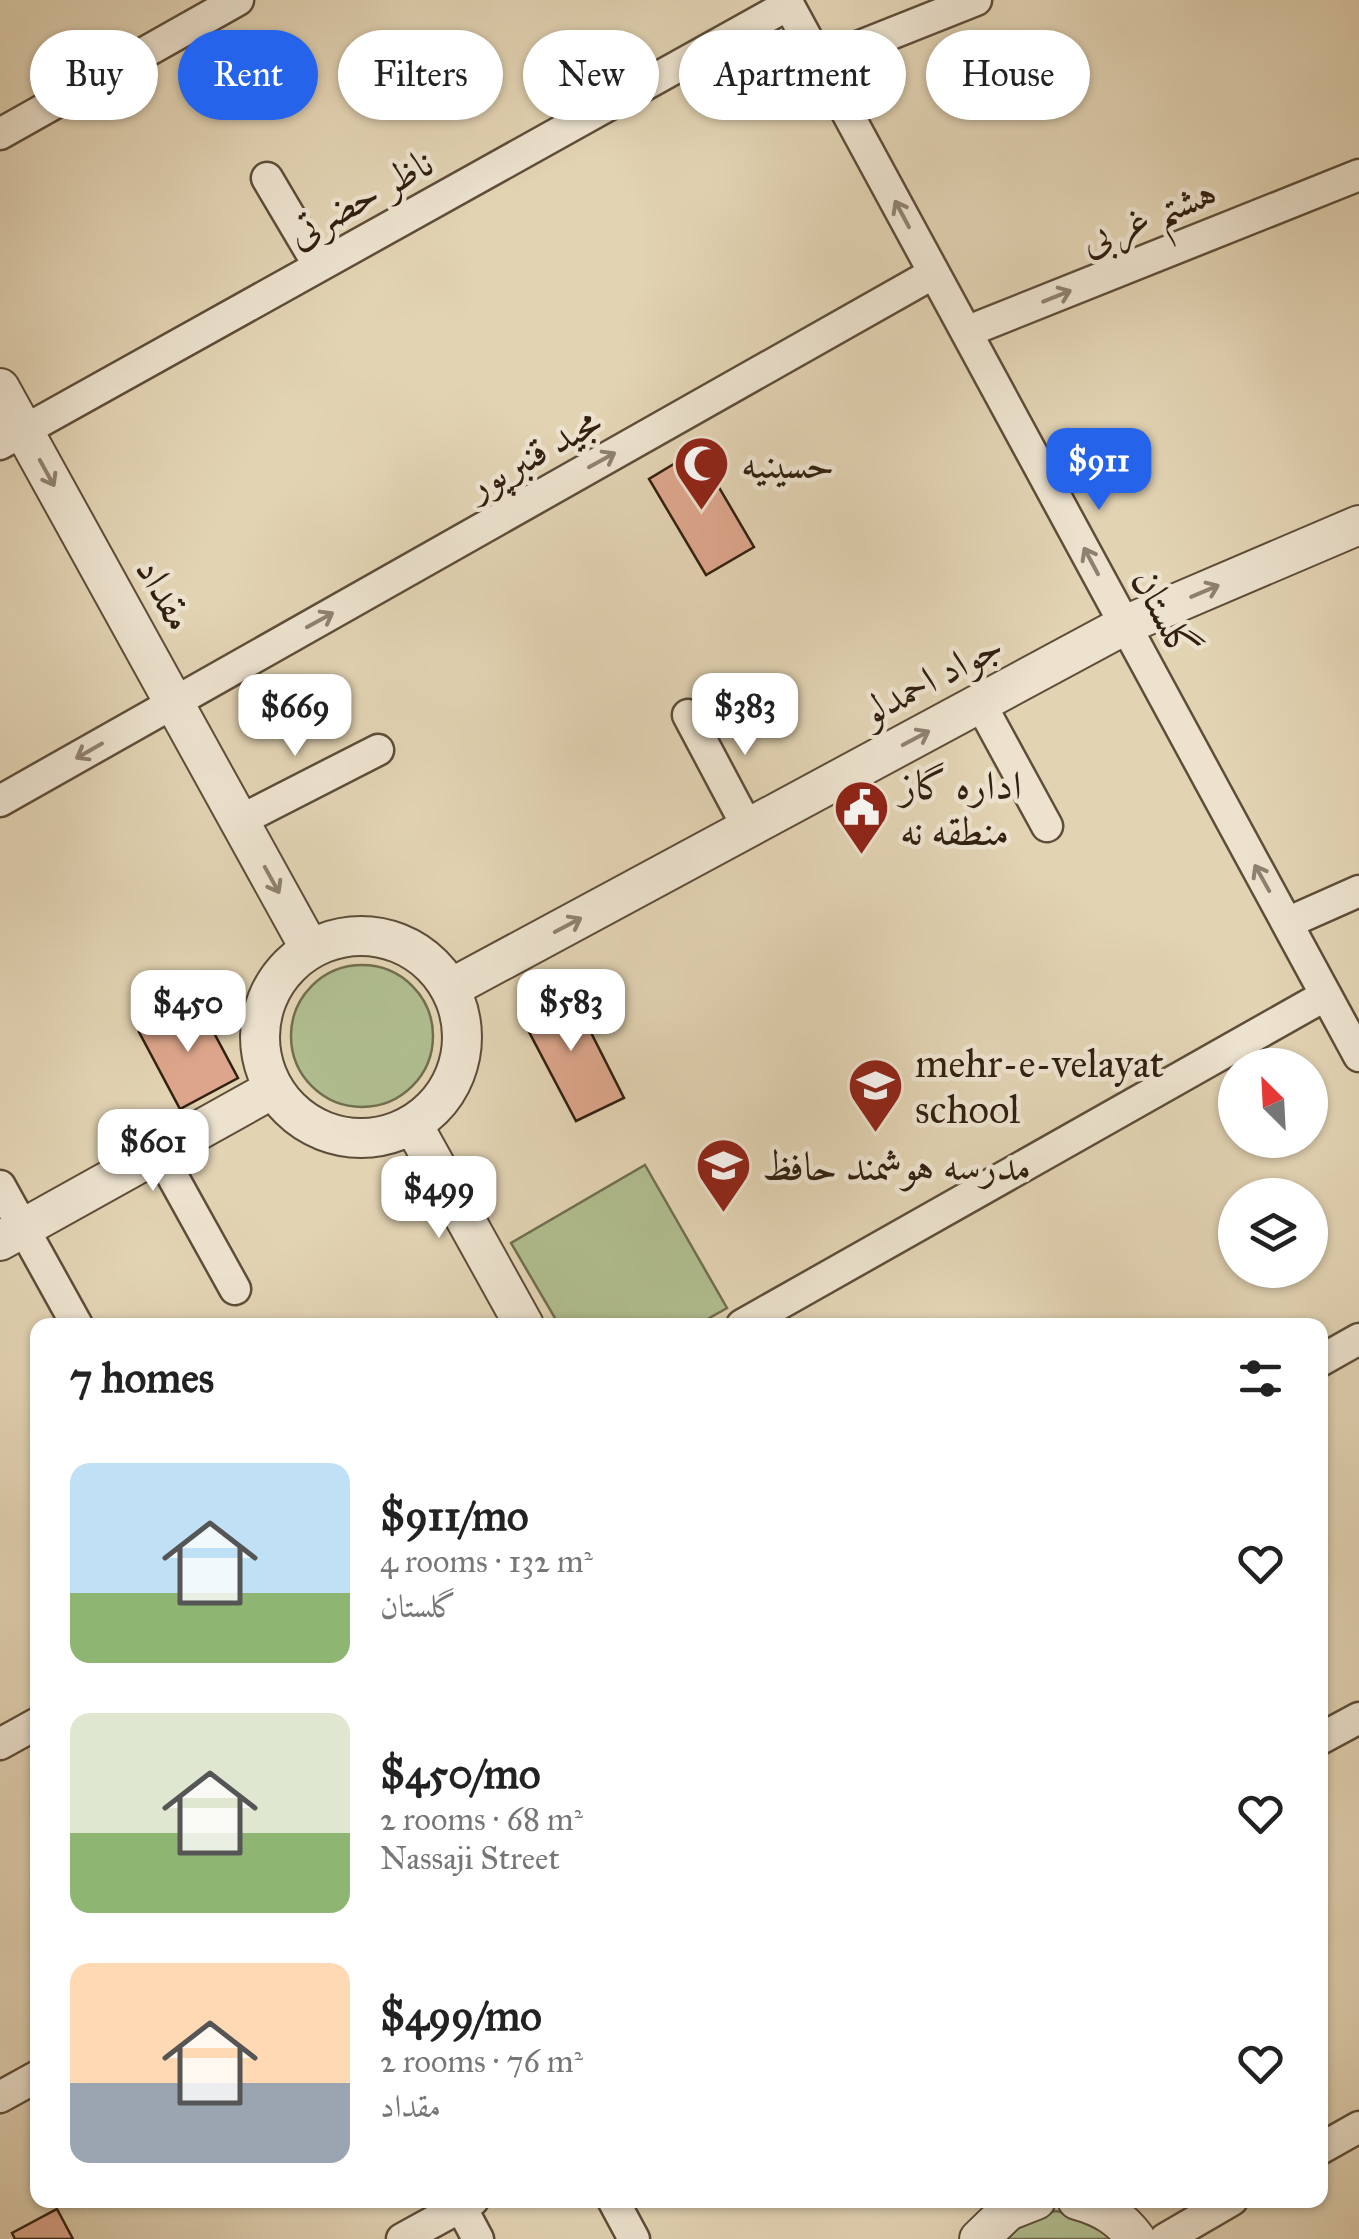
<!DOCTYPE html>
<meta charset="utf-8">
<style>
:root{--surface:#fff;--page:#f2f2f2;--text:#222;--muted:#767676;--accent:#2563eb}
body{margin:0;font-family:"IM FELL Great Primer",Amiri,serif;background:var(--page);color:var(--text);height:100vh;display:flex;flex-direction:column;font-size:38px;white-space:nowrap}
*{box-sizing:border-box;margin:0}
p{font-size:32px;color:var(--muted)}
.icon{flex:none;width:55px;height:55px;fill:none;stroke:currentColor;stroke-width:2;stroke-linecap:round;stroke-linejoin:round}
.map{position:relative;flex:1;overflow:hidden}
.panel{position:absolute;left:30px;top:1318px;width:1298px;height:890px;display:flex;flex-direction:column;background:var(--surface);border-radius:20px;box-shadow:0 2px 8px #0004}
.panel>*{flex:none}
.top-card{position:absolute;left:30px;top:30px;width:1300px;height:90px;display:flex;gap:20px}
.needle{width:65px;rotate:336deg}
.buttons{position:absolute;left:1218px;top:1048px;display:grid;gap:20px}
.buttons a{display:grid;place-items:center;width:110px;height:110px;border-radius:50%;background:var(--surface);box-shadow:0 2px 8px #0004;font-size:50px}
.price{position:absolute;translate:-50% -85px;padding:0 22px;border-radius:20px;background:#fff;color:#222;font-size:32px;line-height:65px;filter:drop-shadow(0 2px 5px #0008)}
.price::after{content:'';position:absolute;left:50%;top:60px;width:30px;height:22px;margin-left:-15px;background:inherit;clip-path:polygon(0 0,100% 0,50% 100%)}
.price.current{background:var(--accent);color:#fff}
ul{padding:0;list-style:none}
li{display:flex;align-items:center;gap:30px;height:250px;padding:0 40px}
li span{display:grid;place-items:center;flex:none;width:280px;height:200px;border-radius:20px;color:#555}
li>.icon{margin-inline-start:auto}
span .icon{width:120px;height:120px;fill:#fffc;stroke-width:1}
li b{font-size:42px}
h2{display:flex;justify-content:space-between;align-items:center;height:120px;padding:0 40px;font-size:42px}
.chip{padding:0 35px;border-radius:45px;background:var(--surface);box-shadow:0 2px 8px #0004;font-size:35px;line-height:90px}
.chip.current{background:var(--accent);color:#fff}
.map>svg:first-child{display:block}
.green{fill:#b0bd8f;stroke:#716e50;stroke-width:2.5}
.building{fill:#dda68c;stroke:#322010;stroke-width:2.5}
.lines{fill:none;stroke-linecap:round;stroke-linejoin:round}
.minor-casing{stroke:#5e4d39;stroke-width:35}
.tertiary-casing{stroke:#5e4d39;stroke-width:42}
.minor{stroke:#ece2ce;stroke-width:30}
.tertiary{stroke:#ece2ce;stroke-width:38}
.oneway{stroke:#8f816f}
.labels{text-anchor:middle;dominant-baseline:central;stroke-width:9;stroke-linejoin:round;paint-order:stroke}
.street-label{font-size:40px;fill:#322010;stroke:#ece2ce}
.poi-label{font-size:40px;fill:#322010;stroke:#ece2ce;text-anchor:start}
</style>
<div class="map">
<svg width="1359" height="2239" viewBox="0 0 1359 2239">
<rect width="100%" height="100%" fill="#e2d3b3"/>
<filter id="stains"><feTurbulence type="fractalNoise" baseFrequency=".002" numOctaves="4"/><feColorMatrix values="0 0 0 0 .2 0 0 0 0 .09 0 0 0 0 .02 0 0 0 .5 -.17"/></filter>
<radialGradient id="worn" r=".72"><stop offset=".6" stop-color="#630" stop-opacity="0"/><stop offset="1" stop-color="#630" stop-opacity=".3"/></radialGradient>
<!-- green -->
<path class="green" d="M291 1036a71 71 0 1 1 142 0a71 71 0 1 1-142 0Z
M645,1165L727,1308L697,1325H559L511,1243Z
M1055,2211L1081,2215L1118,2239H998L1028,2217Z"/>
<!-- building -->
<path class="building" d="M697,450L754,547L706,575L649,479Z
M567,985L624,1098L576,1121L519,1013Z
M197,1001L238,1078L180,1109L139,1032Z
M57,2209L73,2239H15L12,2233Z"/>
<g class="lines">
<defs>
<path id="minor" d="M786,0L1359,1056
M820,62L976,0
M0,134L238,0
M267,178L319,266
M966,332L1359,175
M0,444L788,5
M980,703L1047,826
M688,715L748,828
M0,801L934,273
M239,821L378,750
M1287,923L1359,891
M159,1152L235,1289
M0,1186L77,1325
M742,1325L1326,995
M1320,1361L1359,1339
M1320,1739L1359,1718
M0,1744L38,1723
M0,2097L38,2076
M1320,2149L1359,2127
M613,2200L634,2239
M461,2207L478,2239
M402,2239L473,2200
M1165,2239L1232,2200"/>
<path id="tertiary" d="M0,388L310,949
M260 1037a101 101 0 1 1 202 0a101 101 0 1 1-202 0Z
M451,988L1125,625L1359,525
M413,1125L524,1325
M0,1241L273,1089
M1077,2200C1102,2207 1120,2217 1136,2239
M979,2239L1008,2211L1036,2200"/>
</defs>
<!-- minor casing -->
<use href="#minor" class="minor-casing"/>
<!-- tertiary casing -->
<use href="#tertiary" class="tertiary-casing"/>
<!-- minor -->
<use href="#minor" class="minor"/>
<!-- tertiary -->
<use href="#tertiary" class="tertiary"/>
</g>
<!-- one-way arrows -->
<defs><path id="oneway-shaft" d="M-6 0H5M1.5-3L5.5 0L1.5 3" fill="none" stroke-width="1.6" stroke-linecap="round" stroke-linejoin="round" transform="scale(2.5)"/></defs>
<g class="oneway">
<use href="#oneway-shaft" transform="translate(902 214) rotate(-118)"/>
<use href="#oneway-shaft" transform="translate(1057 296) rotate(-22)"/>
<use href="#oneway-shaft" transform="translate(602 460) rotate(-29)"/>
<use href="#oneway-shaft" transform="translate(47 473) rotate(61)"/>
<use href="#oneway-shaft" transform="translate(1091 561) rotate(-118)"/>
<use href="#oneway-shaft" transform="translate(1205 591) rotate(-23)"/>
<use href="#oneway-shaft" transform="translate(320 620) rotate(-29)"/>
<use href="#oneway-shaft" transform="translate(916 738) rotate(-28)"/>
<use href="#oneway-shaft" transform="translate(89 751) rotate(150)"/>
<use href="#oneway-shaft" transform="translate(1262 878) rotate(-119)"/>
<use href="#oneway-shaft" transform="translate(272 880) rotate(61)"/>
<use href="#oneway-shaft" transform="translate(568 925) rotate(-28)"/>
</g>
<!-- icons -->
<defs>
<symbol id="mosque-pin" viewBox="-11 -11 22 30"><path d="M0 17L-7.5 6A9.5 9.5 0 1 1 7.5 6Z" fill="#8f2418" stroke="#ece2ce"/><path d="M3.5-4.9A6 6 0 1 0 3.5 4.9A5 5 0 1 1 3.5-4.9Z" fill="#fff"/></symbol>
<symbol id="civic-pin" viewBox="-11 -11 22 30"><path d="M0 17L-7.5 6A9.5 9.5 0 1 1 7.5 6Z" fill="#8f2418" stroke="#ece2ce"/><path d="M-.6-6.5H3V-4.5H.6V-3L4-1V1h2V6H-6V1h2V-1L-.6-3ZM-1.2 2.5V6h2.4V2.5Z" fill="#fff"/></symbol>
<symbol id="school-pin" viewBox="-11 -11 22 30"><path d="M0 17L-7.5 6A9.5 9.5 0 1 1 7.5 6Z" fill="#8f2418" stroke="#ece2ce"/><path d="M0-5L7-2L0 1L-7-2ZM-4 1L0 2.5L4 1V4Q0 6-4 4Z" fill="#fff"/></symbol>
</defs>
<g fill-rule="evenodd">
<use href="#mosque-pin" x="670" y="432" width="63" height="86"/>
<use href="#civic-pin" x="830" y="776" width="63" height="86"/>
<use href="#school-pin" x="844" y="1054" width="63" height="86"/>
<use href="#school-pin" x="692" y="1134" width="63" height="86"/>
</g>
<g class="labels">
<!-- street labels -->
<g class="street-label">
<text transform="translate(360 198) rotate(-29)">ناظر حضرتی</text>
<text transform="translate(1148 216) rotate(-22)">هشتم غربی</text>
<text transform="translate(534 453) rotate(-29)">مجید قنبرپور</text>
<text transform="translate(165 594) rotate(61)">مقداد</text>
<text transform="translate(1165 614) rotate(62)">گلستان</text>
<text transform="translate(932 678) rotate(-28)">جواد احمدلو</text>
</g>
<!-- poi labels -->
<g class="poi-label">
<text x="741" y="464">حسینیه</text>
<text x="900" y="785">اداره گاز<tspan x="900" dy="46">منطقه نه</tspan></text>
<text x="915" y="1063">mehr-e-velayat<tspan x="915" dy="46">school</tspan></text>
<text x="762" y="1166">مدرسه هوشمند حافظ</text>
</g>
</g>
<rect width="100%" height="100%" filter="url(#stains)"/>
<rect width="100%" height="100%" fill="url(#worn)"/>
</svg>
<div class="buttons">
<a><svg class="needle" viewBox="-14 -14 28 28"><path d="M0-13l5 13h-10z" fill="#e53935"/><path d="M0 13l5-13h-10z" fill="#767676"/></svg></a>
<a><svg class="icon" aria-label="layers" viewBox="0 0 24 24"><path d="M12 4l9 5-9 5-9-5zM3 14l9 5 9-5"/></svg></a>
</div>
<b class="price current" style="left:1099px;top:513px">$911</b>
<b class="price" style="left:745px;top:758px">$383</b>
<b class="price" style="left:295px;top:759px">$669</b>
<b class="price" style="left:571px;top:1054px">$583</b>
<b class="price" style="left:188px;top:1055px">$450</b>
<b class="price" style="left:153px;top:1194px">$601</b>
<b class="price" style="left:439px;top:1241px">$499</b>
<div class="top-card">
<a class="chip">Buy</a>
<a class="chip current">Rent</a>
<a class="chip">Filters</a>
<a class="chip">New</a>
<a class="chip">Apartment</a>
<a class="chip">House</a>
</div>
<section class="panel">
<h2>7 homes<svg class="icon" aria-label="filters" viewBox="0 0 24 24"><path d="M4 7h16M4 17h16"/><circle cx="9" cy="7" r="2"/><circle cx="15" cy="17" r="2"/></svg></h2>
<ul>
<li><span style="background:linear-gradient(#bfe0f5 65%,#8fb573 0)"><svg class="icon" aria-label="home" viewBox="0 0 24 24"><path d="M3 11l9-7 9 7M6 9v11h12V9"/></svg></span><div><b>$911/mo</b><p>4 rooms · 132 m²</p><p>گلستان</p></div><svg class="icon" aria-label="heart" viewBox="0 0 24 24"><path d="M12 20l-8-8c-3-5 5-10 8-4 3-6 11-1 8 4z"/></svg></li>
<li><span style="background:linear-gradient(#dfe7d0 60%,#8fb573 0)"><svg class="icon" aria-label="home" viewBox="0 0 24 24"><path d="M3 11l9-7 9 7M6 9v11h12V9"/></svg></span><div><b>$450/mo</b><p>2 rooms · 68 m²</p><p>Nassaji Street</p></div><svg class="icon" aria-label="heart" viewBox="0 0 24 24"><path d="M12 20l-8-8c-3-5 5-10 8-4 3-6 11-1 8 4z"/></svg></li>
<li><span style="background:linear-gradient(#ffd9b3 60%,#9aa5b1 0)"><svg class="icon" aria-label="home" viewBox="0 0 24 24"><path d="M3 11l9-7 9 7M6 9v11h12V9"/></svg></span><div><b>$499/mo</b><p>2 rooms · 76 m²</p><p>مقداد</p></div><svg class="icon" aria-label="heart" viewBox="0 0 24 24"><path d="M12 20l-8-8c-3-5 5-10 8-4 3-6 11-1 8 4z"/></svg></li>
</ul>
</section>
</div>
